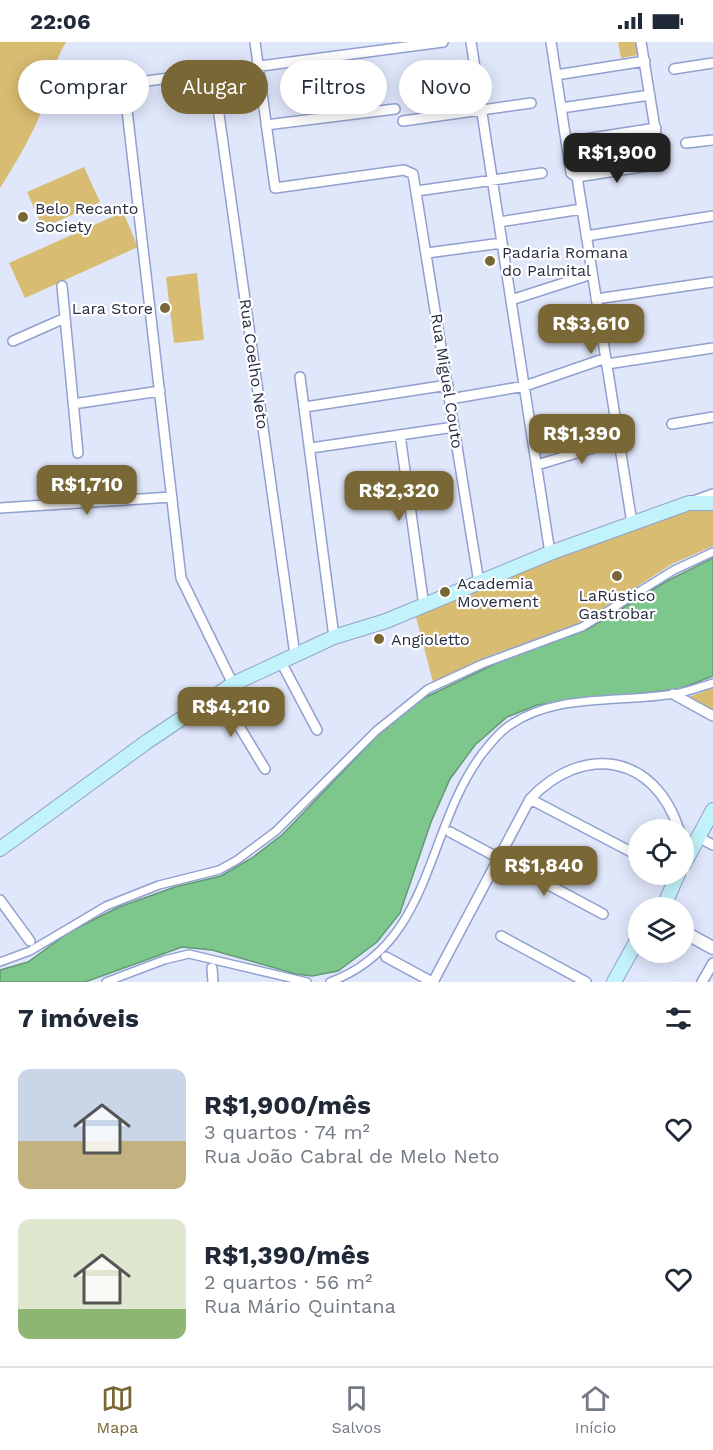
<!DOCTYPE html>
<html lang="pt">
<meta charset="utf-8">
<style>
:root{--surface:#fff;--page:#f6f6f7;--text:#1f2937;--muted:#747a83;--line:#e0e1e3;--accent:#796735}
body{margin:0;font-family:"Work Sans",sans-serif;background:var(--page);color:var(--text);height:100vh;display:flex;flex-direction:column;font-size:22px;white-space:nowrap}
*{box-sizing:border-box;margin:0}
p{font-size:20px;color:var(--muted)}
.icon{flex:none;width:33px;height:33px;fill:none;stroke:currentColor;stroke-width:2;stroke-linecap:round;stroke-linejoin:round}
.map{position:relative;height:940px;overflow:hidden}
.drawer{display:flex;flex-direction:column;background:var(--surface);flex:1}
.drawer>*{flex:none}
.hud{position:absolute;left:18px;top:18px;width:678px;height:54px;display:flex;gap:12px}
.fabs{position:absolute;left:628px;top:777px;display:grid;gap:12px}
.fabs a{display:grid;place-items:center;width:66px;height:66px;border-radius:50%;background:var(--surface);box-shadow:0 3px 15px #0003;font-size:30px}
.price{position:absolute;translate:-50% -51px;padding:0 14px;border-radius:12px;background:var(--accent);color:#fff;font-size:20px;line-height:39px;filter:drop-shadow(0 2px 3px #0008)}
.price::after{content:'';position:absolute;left:50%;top:36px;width:18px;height:14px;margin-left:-9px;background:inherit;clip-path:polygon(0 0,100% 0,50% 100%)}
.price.active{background:#222;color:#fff}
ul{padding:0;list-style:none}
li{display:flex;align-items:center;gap:18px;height:150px;padding:0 18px}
li span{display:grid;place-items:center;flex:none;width:168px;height:120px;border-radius:12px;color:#555}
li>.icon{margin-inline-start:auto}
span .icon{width:72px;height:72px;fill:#fffc;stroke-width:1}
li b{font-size:26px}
h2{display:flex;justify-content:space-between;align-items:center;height:72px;padding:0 18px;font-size:26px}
.chip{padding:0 21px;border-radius:27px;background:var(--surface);box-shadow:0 3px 15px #0003;font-size:21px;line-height:54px}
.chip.active{background:var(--accent);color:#fff}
.status{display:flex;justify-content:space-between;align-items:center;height:42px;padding:0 30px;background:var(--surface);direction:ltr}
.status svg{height:16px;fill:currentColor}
.dock{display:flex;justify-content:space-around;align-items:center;height:84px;border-top:2px solid var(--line);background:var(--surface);font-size:16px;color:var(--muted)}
.dock a{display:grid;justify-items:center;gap:3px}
.dock .active{color:var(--accent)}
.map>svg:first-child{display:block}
.green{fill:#d8bc72}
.water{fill:#7dc78c;stroke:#639975;stroke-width:1.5}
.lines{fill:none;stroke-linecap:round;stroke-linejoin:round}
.pedestrian-casing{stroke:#90a0cf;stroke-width:10}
.minor-casing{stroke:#90a0cf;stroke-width:12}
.tertiary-casing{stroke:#90a0cf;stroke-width:15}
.secondary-casing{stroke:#90a0cf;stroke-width:16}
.pedestrian{stroke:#fff;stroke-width:7}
.minor{stroke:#fff;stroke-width:9}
.tertiary{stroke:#fff;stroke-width:12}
.secondary{stroke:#c3f3fa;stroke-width:14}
.poi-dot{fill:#796735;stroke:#fff;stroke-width:2}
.labels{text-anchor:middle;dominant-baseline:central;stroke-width:4.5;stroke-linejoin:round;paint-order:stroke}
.poi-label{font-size:16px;fill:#272d40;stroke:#fff;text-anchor:start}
.street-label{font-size:16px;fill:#272d40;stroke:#fff}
</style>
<div class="status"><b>22:06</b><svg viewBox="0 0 49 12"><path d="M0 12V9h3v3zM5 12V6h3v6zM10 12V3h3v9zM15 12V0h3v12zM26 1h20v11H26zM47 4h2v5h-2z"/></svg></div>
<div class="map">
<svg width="713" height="940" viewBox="0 0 713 940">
<rect width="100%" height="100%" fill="#e0e7fb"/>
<!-- green -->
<path class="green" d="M0,0H66C54,20 51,40 44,62C33,93 17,119 0,146Z
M618,0H636L638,13L621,16Z
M84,125L100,160L43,186L27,150Z
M123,170L138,205L25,256L9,221Z
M197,231L204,298L174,301L166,235Z
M692,467L713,468V504L672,522L580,581L486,615L433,640L416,575L562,512Z
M713,646V668L689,655Z"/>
<!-- water -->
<path class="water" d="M713,516V634L679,647L537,663L507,675L475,703L450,737L431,780L400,871L377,900L338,929L312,934L296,932L212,908L182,905L85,940H0V928L28,920L71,889L119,865L175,845L221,834L252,816L283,792L376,695L422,657L501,619L588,587L667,539Z"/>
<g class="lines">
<defs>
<path id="pedestrian" d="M0,920L30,909L106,864L159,843L219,828L237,818L276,789L376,689L428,647L482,622L582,585L674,528L713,510
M106,940L164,918L189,912L307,940
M330,940C433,902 425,788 482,712C490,702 499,690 510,683C557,651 620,661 674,652C687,650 700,645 713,641"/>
<path id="minor" d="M255,0L275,146L404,128L413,132L479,541
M471,0L550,511
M551,0L571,131L577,135L654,123L660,117L641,0
M674,27L713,21
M213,30L295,613
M556,33L645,19
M561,66L650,53
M403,79L531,61
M266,83L395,67
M566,100L656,86
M686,101L713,98
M577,135L632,481
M417,149L542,131
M499,180L582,167
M586,194L713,174
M427,211L502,201
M62,244L78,411
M596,257L713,240
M511,258L592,232
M13,299L65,276
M607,322L713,306
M300,335L334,595
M450,357L525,344L606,316
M73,362L160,349
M305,365L448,343
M672,382L713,375
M400,393L424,564
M311,406L454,385
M537,423L619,398
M696,458L713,452
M0,466L172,455
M281,620L317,688
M233,642L181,536L124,42L443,0
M219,651L265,727
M673,652L713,674
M530,757L639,814
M450,790L603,872
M698,795L713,803
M0,858L30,899
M501,894L586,940
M386,915L432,940
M212,926L213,940
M433,940L530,757C583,701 655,712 679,788
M702,940L713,921"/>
<path id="tertiary" d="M684,890L713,906"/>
<path id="secondary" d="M0,807L148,699L233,642L334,595L386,579L550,511L689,461H713
M684,822L713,768
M663,866L678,832
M614,940L639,895"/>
</defs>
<!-- pedestrian casing -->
<use href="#pedestrian" class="pedestrian-casing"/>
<!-- minor casing -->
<use href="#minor" class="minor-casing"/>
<!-- tertiary casing -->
<use href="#tertiary" class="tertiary-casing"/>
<!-- secondary casing -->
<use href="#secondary" class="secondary-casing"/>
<!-- pedestrian -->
<use href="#pedestrian" class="pedestrian"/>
<!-- minor -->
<use href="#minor" class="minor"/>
<!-- tertiary -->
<use href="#tertiary" class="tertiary"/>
<!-- secondary -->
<use href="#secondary" class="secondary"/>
</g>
<!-- markers -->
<g class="poi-dot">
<circle cx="23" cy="175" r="6"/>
<circle cx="490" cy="219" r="6"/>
<circle cx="165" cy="266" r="6"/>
<circle cx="617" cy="534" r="6"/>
<circle cx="445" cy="550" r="6"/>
<circle cx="379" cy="597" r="6"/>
</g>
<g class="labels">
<!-- poi labels -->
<g class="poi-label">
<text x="35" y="166">Belo Recanto<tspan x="35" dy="18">Society</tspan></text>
<text x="502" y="210">Padaria Romana<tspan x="502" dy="18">do Palmital</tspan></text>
<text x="153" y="266" text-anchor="end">Lara Store</text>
<text x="457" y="541">Academia<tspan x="457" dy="18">Movement</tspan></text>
<text x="617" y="553" text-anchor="middle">LaRústico<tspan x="617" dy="18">Gastrobar</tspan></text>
<text x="391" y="597">Angioletto</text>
</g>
<!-- street labels -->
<g class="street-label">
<text transform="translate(254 322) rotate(82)">Rua Coelho Neto</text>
<text transform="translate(447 339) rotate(81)">Rua Miguel Couto</text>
</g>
</g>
</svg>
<div class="fabs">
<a><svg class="icon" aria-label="locate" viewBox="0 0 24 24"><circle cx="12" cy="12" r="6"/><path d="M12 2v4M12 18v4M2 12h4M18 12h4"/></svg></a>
<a><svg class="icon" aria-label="layers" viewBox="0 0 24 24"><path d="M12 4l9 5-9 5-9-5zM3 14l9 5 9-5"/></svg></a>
</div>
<b class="price active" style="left:617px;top:142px">R$1,900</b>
<b class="price" style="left:591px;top:313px">R$3,610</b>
<b class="price" style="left:582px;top:423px">R$1,390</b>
<b class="price" style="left:87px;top:474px">R$1,710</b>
<b class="price" style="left:399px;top:480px">R$2,320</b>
<b class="price" style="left:231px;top:696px">R$4,210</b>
<b class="price" style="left:544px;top:855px">R$1,840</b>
<div class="hud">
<a class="chip">Comprar</a>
<a class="chip active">Alugar</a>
<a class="chip">Filtros</a>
<a class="chip">Novo</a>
</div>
</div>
<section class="drawer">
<h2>7 imóveis<svg class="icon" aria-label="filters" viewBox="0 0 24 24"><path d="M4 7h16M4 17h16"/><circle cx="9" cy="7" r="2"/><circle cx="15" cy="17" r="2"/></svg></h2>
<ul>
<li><span style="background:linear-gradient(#c9d6e8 60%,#c2b280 0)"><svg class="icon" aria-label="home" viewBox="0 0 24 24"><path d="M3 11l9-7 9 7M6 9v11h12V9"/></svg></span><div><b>R$1,900/mês</b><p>3 quartos · 74 m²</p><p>Rua João Cabral de Melo Neto</p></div><svg class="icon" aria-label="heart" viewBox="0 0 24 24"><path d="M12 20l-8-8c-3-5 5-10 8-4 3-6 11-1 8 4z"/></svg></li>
<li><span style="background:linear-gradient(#dfe7d0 75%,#8fb573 0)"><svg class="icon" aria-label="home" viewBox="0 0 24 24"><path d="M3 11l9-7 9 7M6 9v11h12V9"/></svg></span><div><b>R$1,390/mês</b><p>2 quartos · 56 m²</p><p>Rua Mário Quintana</p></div><svg class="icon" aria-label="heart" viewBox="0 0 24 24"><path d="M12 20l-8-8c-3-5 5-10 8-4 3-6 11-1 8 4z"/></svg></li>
</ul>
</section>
<nav class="dock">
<a class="active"><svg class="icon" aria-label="map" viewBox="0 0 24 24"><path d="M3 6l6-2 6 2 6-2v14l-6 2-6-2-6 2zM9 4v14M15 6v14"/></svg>Mapa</a>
<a><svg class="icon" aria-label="saved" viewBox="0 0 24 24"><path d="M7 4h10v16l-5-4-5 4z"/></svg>Salvos</a>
<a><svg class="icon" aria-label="home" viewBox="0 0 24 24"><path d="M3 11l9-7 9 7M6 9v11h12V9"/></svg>Início</a>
</nav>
